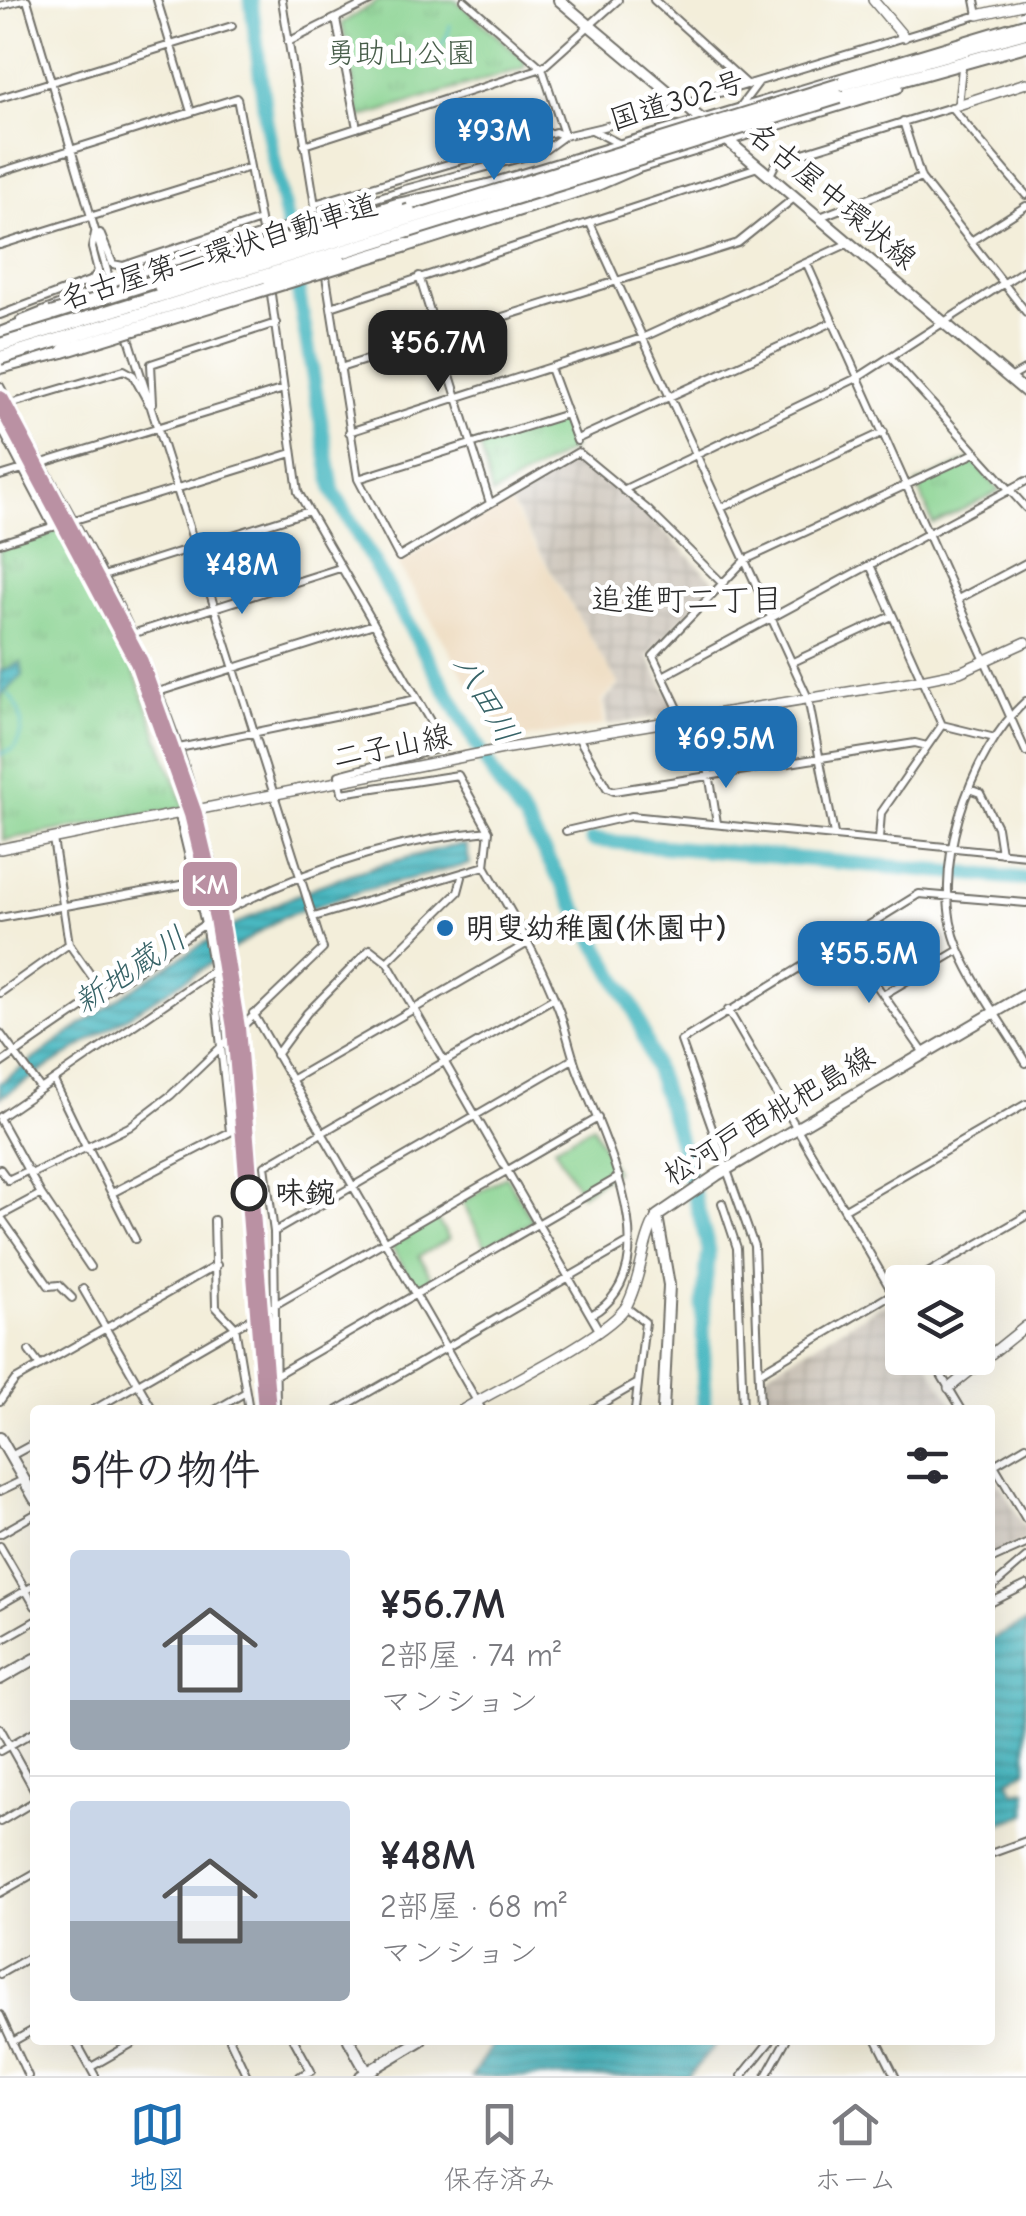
<!DOCTYPE html>
<html lang="ja">
<meta charset="utf-8">
<style>
:root{--surface:#fff;--page:#f7f7f7;--text:#2b2b33;--muted:#7c7c81;--line:#e1e1e2;--accent:#1f6fb2}
body{margin:0;font-family:"Comic Neue","Klee One",sans-serif;background:var(--page);color:var(--text);height:100vh;display:flex;flex-direction:column;font-size:38px;white-space:nowrap}
*{box-sizing:border-box;margin:0}
p{font-size:32px;color:var(--muted)}
.icon{flex:none;width:55px;height:55px;fill:none;stroke:currentColor;stroke-width:2;stroke-linecap:round;stroke-linejoin:round}
.map{position:relative;flex:1;overflow:hidden}
.sheet{position:absolute;left:30px;top:1405px;width:965px;height:640px;display:flex;flex-direction:column;background:var(--surface);border-radius:10px;box-shadow:0 10px 40px #0002}
.sheet>*{flex:none}
.fabs{position:absolute;left:885px;top:1265px;display:grid;gap:20px}
.fabs a{display:grid;place-items:center;width:110px;height:110px;border-radius:10px;background:var(--surface);box-shadow:0 10px 40px #0002;font-size:50px}
.price{position:absolute;translate:-50% -85px;padding:0 22px;border-radius:20px;background:var(--accent);color:#fff;font-size:32px;line-height:65px;filter:drop-shadow(0 2px 5px #0008)}
.price::after{content:'';position:absolute;left:50%;top:60px;width:30px;height:22px;margin-left:-15px;background:inherit;clip-path:polygon(0 0,100% 0,50% 100%)}
.price.selected{background:#222;color:#fff}
ul{padding:0;list-style:none}
li{display:flex;align-items:center;gap:30px;height:250px;padding:0 40px}
li+li{border-top:2px solid var(--line)}
li span{display:grid;place-items:center;flex:none;width:280px;height:200px;border-radius:10px;color:#555}
li>.icon{margin-inline-start:auto}
span .icon{width:120px;height:120px;fill:#fffc;stroke-width:1}
li b{font-size:42px}
h2{display:flex;justify-content:space-between;align-items:center;height:120px;padding:0 40px;font-size:42px}
.tab-bar{display:flex;justify-content:space-around;align-items:center;height:140px;border-top:2px solid var(--line);background:var(--surface);font-size:28px;color:var(--muted)}
.tab-bar a{display:grid;justify-items:center;gap:5px}
.tab-bar .selected{color:var(--accent)}
.map>svg:first-child{display:block}
.built{fill:#ecd8ba}
.industrial{fill:url(#industrial-grid)}
.green{fill:#87d28f;stroke:#597e5d;stroke-width:2.5}
.park{fill:url(#park-tufts);stroke:#597e5d;stroke-width:2.5}
.water{fill:url(#water-rules);stroke:#3a7276;stroke-width:2.5}
.lines{fill:none;stroke-linecap:round;stroke-linejoin:round}
.stream{stroke:#49b8c1;stroke-width:2.5}
.river{stroke:#49b8c1;stroke-width:15}
.minor-casing{stroke:#716f68;stroke-width:10}
.tertiary-casing{stroke:#716f68;stroke-width:12}
.secondary-casing{stroke:#716f68;stroke-width:14}
.primary-casing{stroke:#716f68;stroke-width:14}
.trunk-casing{stroke:#716f68;stroke-width:15}
.motorway-casing{stroke:#716f68;stroke-width:16}
.minor{stroke:#fff;stroke-width:6}
.tertiary{stroke:#fff;stroke-width:9}
.secondary{stroke:#fff;stroke-width:10}
.primary{stroke:#fff;stroke-width:10}
.trunk{stroke:#fff;stroke-width:11}
.motorway{stroke:#fff;stroke-width:12}
.minor-bridge-casing{stroke:#716f68;stroke-width:10;stroke-linecap:butt}
.trunk-bridge-casing{stroke:#716f68;stroke-width:15;stroke-linecap:butt}
.motorway-bridge-casing{stroke:#716f68;stroke-width:16;stroke-linecap:butt}
.minor-bridge{stroke:#fff;stroke-width:6}
.trunk-bridge{stroke:#fff;stroke-width:11}
.motorway-bridge{stroke:#fff;stroke-width:12}
.rail-1-casing{stroke:#fff;stroke-width:25}
.rail-1{stroke:#ba91a3;stroke-width:18}
.poi-dot{fill:#1f6fb2;stroke:#fff;stroke-width:4}
.stop-dot{fill:#fff;stroke:#2b2b2b;stroke-width:5}
.labels{text-anchor:middle;dominant-baseline:central;stroke-width:9;stroke-linejoin:round;paint-order:stroke}
.park-label{font-size:30px;fill:#475d49;stroke:#fff}
.street-label{font-size:30px;fill:#2b2b2b;stroke:#fff}
.poi-label{font-size:30px;font-weight:bold;fill:#2b2b2b;stroke:#fff;text-anchor:start}
.stop-label{font-size:30px;font-weight:bold;fill:#2b2b2b;stroke:#fff;text-anchor:start}
.neighbourhood-label{font-size:32px;fill:#2b2b2b;stroke:#fff}
.water-label{font-size:32px;font-style:italic;fill:#376367;stroke:#fff}
.line-badge{stroke:#fff;stroke-width:4}
.badge-label{font-size:28px;text-anchor:middle;font-weight:bold;fill:#fff}
</style>
<div class="map">
<svg width="1026" height="2076" viewBox="0 0 1026 2076">
<defs>
<pattern id="industrial-grid" width="8" height="8" patternUnits="userSpaceOnUse" patternTransform="scale(2.5)"><rect width="8" height="8" fill="#cbc3b8"/><path d="M0 4h8M4 0v8" fill="none" stroke="#aea89e"/></pattern>
<pattern id="park-tufts" width="24" height="20" patternUnits="userSpaceOnUse" patternTransform="scale(2.5)"><rect width="24" height="20" fill="#87d28f"/><path d="M3 7l-1-3M5 7V3M7 7l1-3M15 17l-1-3M17 17v-4M19 17l1-3" fill="none" stroke="#75b47c"/></pattern>
<pattern id="water-rules" width="6" height="5" patternUnits="userSpaceOnUse" patternTransform="scale(2.5)"><rect width="6" height="5" fill="#49b8c1"/><path d="M0 2.5h6" fill="none" stroke="#3d969d"/></pattern>
</defs>
<rect width="100%" height="100%" fill="#fff"/>
<filter id="ink" filterUnits="userSpaceOnUse"><feTurbulence type="fractalNoise" baseFrequency=".01" numOctaves="2"/><feDisplacementMap in="SourceGraphic" scale="20" xChannelSelector="R" yChannelSelector="G"/><feConvolveMatrix kernelMatrix="1 2 1 2 8 2 1 2 1" color-interpolation-filters="sRGB"/></filter>
<filter id="wash" filterUnits="userSpaceOnUse"><feTurbulence type="fractalNoise" baseFrequency=".0048" numOctaves="4" result="noise"/><feDisplacementMap in="SourceGraphic" scale="40" xChannelSelector="R" yChannelSelector="G"/><feGaussianBlur stdDeviation="2.25" result="paint"/><feColorMatrix in="noise" values="0 0 0 0 0 0 0 0 0 0 0 0 0 0 0 0 0 1.4 0 .05"/><feComposite in="paint" operator="in"/></filter>
<g filter="url(#wash)">
<rect width="100%" height="100%" fill="#f3eeda"/>
<!-- built -->
<path class="built" d="M506,498L618,684L602,700L604,725L503,742L398,564Z"/>
<!-- industrial -->
<path class="industrial" d="M573,458L644,511L715,582L648,656L675,709L672,715L607,725L604,701L619,685L507,497Z
M889,1301L902,1319V1358H925L956,1410H764V1374Z
M990,1468L1026,1529V1540L990,1556Z"/>
<!-- green -->
<path class="green" d="M593,1126L615,1171L581,1194L554,1147Z
M506,1176L533,1221L486,1247L462,1202Z"/>
<!-- park -->
<path class="park" d="M380,0H456L526,61L524,68L360,118L342,23Z
M563,420L573,449L492,495L480,446Z
M972,459L1000,491L933,524L917,484Z
M62,529L131,663L185,808L3,840L0,548Z
M435,1216L449,1239L419,1256L433,1280L415,1287L390,1244Z"/>
<!-- water -->
<path class="water" d="M21,662L23,675L0,697V672Z
M466,845L470,864L361,891L283,917L0,1098V1083C126,994 246,897 399,860C421,854 443,846 466,845Z
M1026,1622V1770L1008,1780L1014,1792L1026,1790V1814L990,1828V1640Z
M495,2040H720L688,2076H472Z"/>
<g class="lines">
<!-- stream -->
<path class="stream" d="M435,67C432,48 449,42 450,25
M0,754L14,749C26,728 23,712 8,693"/>
<!-- river -->
<path class="river" d="M251,0L266,121L290,239
M294,267L333,491L498,782L525,819L635,1011L675,1126L709,1250L703,1303L704,1410
M592,840L1026,879"/>
</g>
</g>
<g filter="url(#ink)">
<g class="lines">
<defs>
<path id="minor" d="M27,0L113,291
M157,0L191,112
M282,0L317,218
M464,0L542,68L564,134
M654,0L748,85
M0,6L23,0
M336,19L357,128
M288,42L372,0
M0,98L232,26
M693,101L978,15L975,0
M740,107L758,83
M951,107L1026,195
M592,130L620,144
M304,145L542,68L618,0
M0,172L237,98L263,236
M770,175L777,161L958,105L962,68
M921,178L1026,312
M402,190L542,152L564,136
M315,204L555,132L564,136L658,114L676,98
M820,217L921,178L903,121
M590,223L808,698L834,834
M100,233L113,264L123,266L260,220
M971,241L1026,206
M0,245L250,167
M807,264L1026,752
M325,270L358,479L399,557L578,452L647,509L722,583
M419,276L490,503
M115,282L155,268
M270,287L298,492L445,747L339,775L342,793L458,775L489,831L485,866
M331,307L758,167
M0,315L92,280L98,271L92,248L95,233
M20,320L106,286
M890,357L1026,508
M340,368L738,243L794,198
M550,368L577,441
M1010,378L1026,369
M0,386C53,487 115,585 158,692C187,763 206,837 225,911C307,869 398,839 489,831
M153,403L151,364L276,323
M0,407L124,370L133,375L149,404
M0,426L53,527
M349,432L642,338L849,243
M577,439L833,322
M0,476L284,389
M358,479L567,414
M623,490L859,377L1026,269
M721,508L884,432
M0,543L292,453
M870,565L942,725
M103,576L309,511
M960,598L1026,563
M132,634L340,568
M793,662L892,616
M663,676L1026,481
M158,692L374,624
M1026,701C969,752 927,876 959,949C976,989 1004,1026 1026,1063
M700,717L717,823
M683,719L653,656L745,560L975,453
M578,737L607,788L614,791L915,743L927,746
M179,748L417,699
M969,789L980,793L997,827L1001,853
M566,831L631,816L1026,855
M879,839L881,813L942,725L991,737
M314,917L485,866C511,913 540,959 559,1010C566,1029 570,1050 577,1069C601,1133 674,1268 591,1315
M0,918L197,882
M205,924L213,971
M844,939L924,1053
M69,944L104,994
M387,962L599,1330
M0,993L69,944L53,839
M883,995L959,950
M728,1010L902,1309
M253,1013L482,1410
M0,1033L41,1089
M276,1055L307,1013L370,949L387,962L458,892L462,877
M0,1064L205,924L179,816
M291,1080L528,943
M54,1081L87,1149
M0,1117L213,971L230,1132L112,1193
M0,1120L41,1194L0,1216
M89,1149L135,1239
M0,1169L8,1180L29,1170
M31,1174L129,1127L171,1095L323,949L128,335
M41,1194L90,1267
M722,1203L737,1248L743,1410
M845,1209L1026,1104
M0,1216L49,1286L59,1285L72,1298
M214,1220L216,1307L235,1327L249,1410
M274,1232L573,1059
M912,1282L1026,1216
M83,1289L153,1410
M626,1307L645,1322L635,1410
M29,1351L40,1366
M931,1358L962,1410
M759,1373L902,1288
M274,1376L619,1177
M0,1401L15,1380L217,1265
M93,1410L598,1118
M215,1410L246,1392
M276,1410L274,1232L265,1166L554,998
M338,1410L628,1243
M591,1410L638,1383
M760,1410L754,1246L681,1041L919,894L1026,903
M11,1456L35,1443
M990,1458L1026,1519
M994,1465L1026,1446
M0,1491L23,1480
M0,1534L35,1514
M0,1546L35,1606
M990,1560L1026,1544
M990,1589L1026,1558
M990,1603L1026,1585
M0,1605L35,1585
M0,1641L35,1621
M0,1728L35,1791
M0,1751L35,1731
M0,1822L35,1801
M990,1854L1026,1841
M0,1893L35,1873
M0,1974L35,1954
M0,2015L28,2076
M75,2040L95,2076
M230,2040L247,2076
M294,2040L311,2071L300,2076
M877,2040L895,2076
M14,2041L35,2029
M91,2067L138,2040
M742,2076L771,2040
M766,2076L786,2040"/>
<path id="tertiary" d="M873,0L904,37
M978,15L1026,4
M958,105L1026,83
M0,849L503,749L921,680L960,672L1026,642
M949,1388L1026,1326
M462,1410C497,1389 610,1335 627,1305C642,1277 641,1244 657,1216"/>
<path id="secondary" d="M663,1410L669,1285L657,1216L717,1175L1026,994
M0,1438L35,1499
M0,1679L35,1659
M349,2040L368,2074
M361,2076L421,2040"/>
<path id="primary" d="M559,0L708,125
M721,135L1026,392"/>
<path id="trunk" d="M627,170L897,87
M480,188L1026,24
M28,329L160,287"/>
<path id="motorway" d="M842,84L1026,32
M840,97L1026,45
M397,205L488,186
M407,245L595,185L634,168
M0,334L51,314
M0,367L63,351"/>
</defs>
<!-- minor casing -->
<use href="#minor" class="minor-casing"/>
<!-- tertiary casing -->
<use href="#tertiary" class="tertiary-casing"/>
<!-- secondary casing -->
<use href="#secondary" class="secondary-casing"/>
<!-- primary casing -->
<use href="#primary" class="primary-casing"/>
<!-- trunk casing -->
<use href="#trunk" class="trunk-casing"/>
<!-- motorway casing -->
<use href="#motorway" class="motorway-casing"/>
<!-- minor -->
<use href="#minor" class="minor"/>
<!-- tertiary -->
<use href="#tertiary" class="tertiary"/>
<!-- secondary -->
<use href="#secondary" class="secondary"/>
<!-- primary -->
<use href="#primary" class="primary"/>
<!-- trunk -->
<use href="#trunk" class="trunk"/>
<!-- motorway -->
<use href="#motorway" class="motorway"/>
<defs>
<path id="minor-bridge" d="M155,268L402,190
M106,286L115,282"/>
<path id="trunk-bridge" d="M270,281L339,259
M160,287L409,210"/>
<path id="motorway-bridge" d="M51,314L397,205
M0,345L842,84
M63,351L407,245
M0,358L840,97"/>
</defs>
<!-- minor-bridge casing -->
<use href="#minor-bridge" class="minor-bridge-casing"/>
<!-- trunk-bridge casing -->
<use href="#trunk-bridge" class="trunk-bridge-casing"/>
<!-- motorway-bridge casing -->
<use href="#motorway-bridge" class="motorway-bridge-casing"/>
<!-- minor-bridge -->
<use href="#minor-bridge" class="minor-bridge"/>
<!-- trunk-bridge -->
<use href="#trunk-bridge" class="trunk-bridge"/>
<!-- motorway-bridge -->
<use href="#motorway-bridge" class="motorway-bridge"/>
<defs>
<path id="rail-1" d="M0,400L139,662L193,814L218,918L236,1028L267,1410"/>
</defs>
<!-- rail-1 casing -->
<use href="#rail-1" class="rail-1-casing"/>
<!-- rail-1 -->
<use href="#rail-1" class="rail-1"/>
</g>
</g>
<!-- markers -->
<circle class="poi-dot" cx="445" cy="928" r="10"/>
<circle class="stop-dot" cx="249" cy="1193" r="16"/>
<g class="labels">
<!-- park labels -->
<g class="park-label">
<text x="401" y="53">勇助山公園</text>
</g>
<!-- street labels -->
<g class="street-label">
<text transform="translate(677 101) rotate(-17)">国道302号</text>
<text transform="translate(832 196) rotate(40)">名古屋中環状線</text>
<text transform="translate(219 252) rotate(-17)">名古屋第二環状自動車道</text>
<text transform="translate(392 747) rotate(-11)">二子山線</text>
<text transform="translate(769 1116) rotate(-31)">松河戸西枇杷島線</text>
</g>
<!-- poi labels -->
<g class="poi-label">
<text x="465" y="928">明叟幼稚園(休園中)</text>
</g>
<!-- stop labels -->
<g class="stop-label">
<text x="275" y="1193">味鋺</text>
</g>
<!-- neighbourhood labels -->
<g class="neighbourhood-label">
<text x="687" y="599">追進町二丁目</text>
</g>
<!-- water labels -->
<g class="water-label">
<text transform="translate(486 699) rotate(60)">八田川</text>
<text transform="translate(130 970) rotate(-34)">新地蔵川</text>
</g>
</g>
<rect class="line-badge" x="181" y="860" width="58" height="48" rx="10" fill="#ba91a3"/>
<g class="badge-label">
<text x="210" y="894">KM</text>
</g>
</svg>
<div class="fabs">
<a><svg class="icon" aria-label="layers" viewBox="0 0 24 24"><path d="M12 4l9 5-9 5-9-5zM3 14l9 5 9-5"/></svg></a>
</div>
<b class="price" style="left:494px;top:183px">¥93M</b>
<b class="price selected" style="left:438px;top:395px">¥56.7M</b>
<b class="price" style="left:242px;top:617px">¥48M</b>
<b class="price" style="left:726px;top:791px">¥69.5M</b>
<b class="price" style="left:869px;top:1006px">¥55.5M</b>
<section class="sheet">
<h2>5件の物件<svg class="icon" aria-label="filters" viewBox="0 0 24 24"><path d="M4 7h16M4 17h16"/><circle cx="9" cy="7" r="2"/><circle cx="15" cy="17" r="2"/></svg></h2>
<ul>
<li><span style="background:linear-gradient(#c9d6e8 75%,#9aa5b1 0)"><svg class="icon" aria-label="home" viewBox="0 0 24 24"><path d="M3 11l9-7 9 7M6 9v11h12V9"/></svg></span><div><b>¥56.7M</b><p>2部屋 · 74 m²</p><p>マンション</p></div></li>
<li><span style="background:linear-gradient(#c9d6e8 60%,#9aa5b1 0)"><svg class="icon" aria-label="home" viewBox="0 0 24 24"><path d="M3 11l9-7 9 7M6 9v11h12V9"/></svg></span><div><b>¥48M</b><p>2部屋 · 68 m²</p><p>マンション</p></div></li>
</ul>
</section>
</div>
<nav class="tab-bar">
<a class="selected"><svg class="icon" aria-label="map" viewBox="0 0 24 24"><path d="M3 6l6-2 6 2 6-2v14l-6 2-6-2-6 2zM9 4v14M15 6v14"/></svg>地図</a>
<a><svg class="icon" aria-label="saved" viewBox="0 0 24 24"><path d="M7 4h10v16l-5-4-5 4z"/></svg>保存済み</a>
<a><svg class="icon" aria-label="home" viewBox="0 0 24 24"><path d="M3 11l9-7 9 7M6 9v11h12V9"/></svg>ホーム</a>
</nav>
